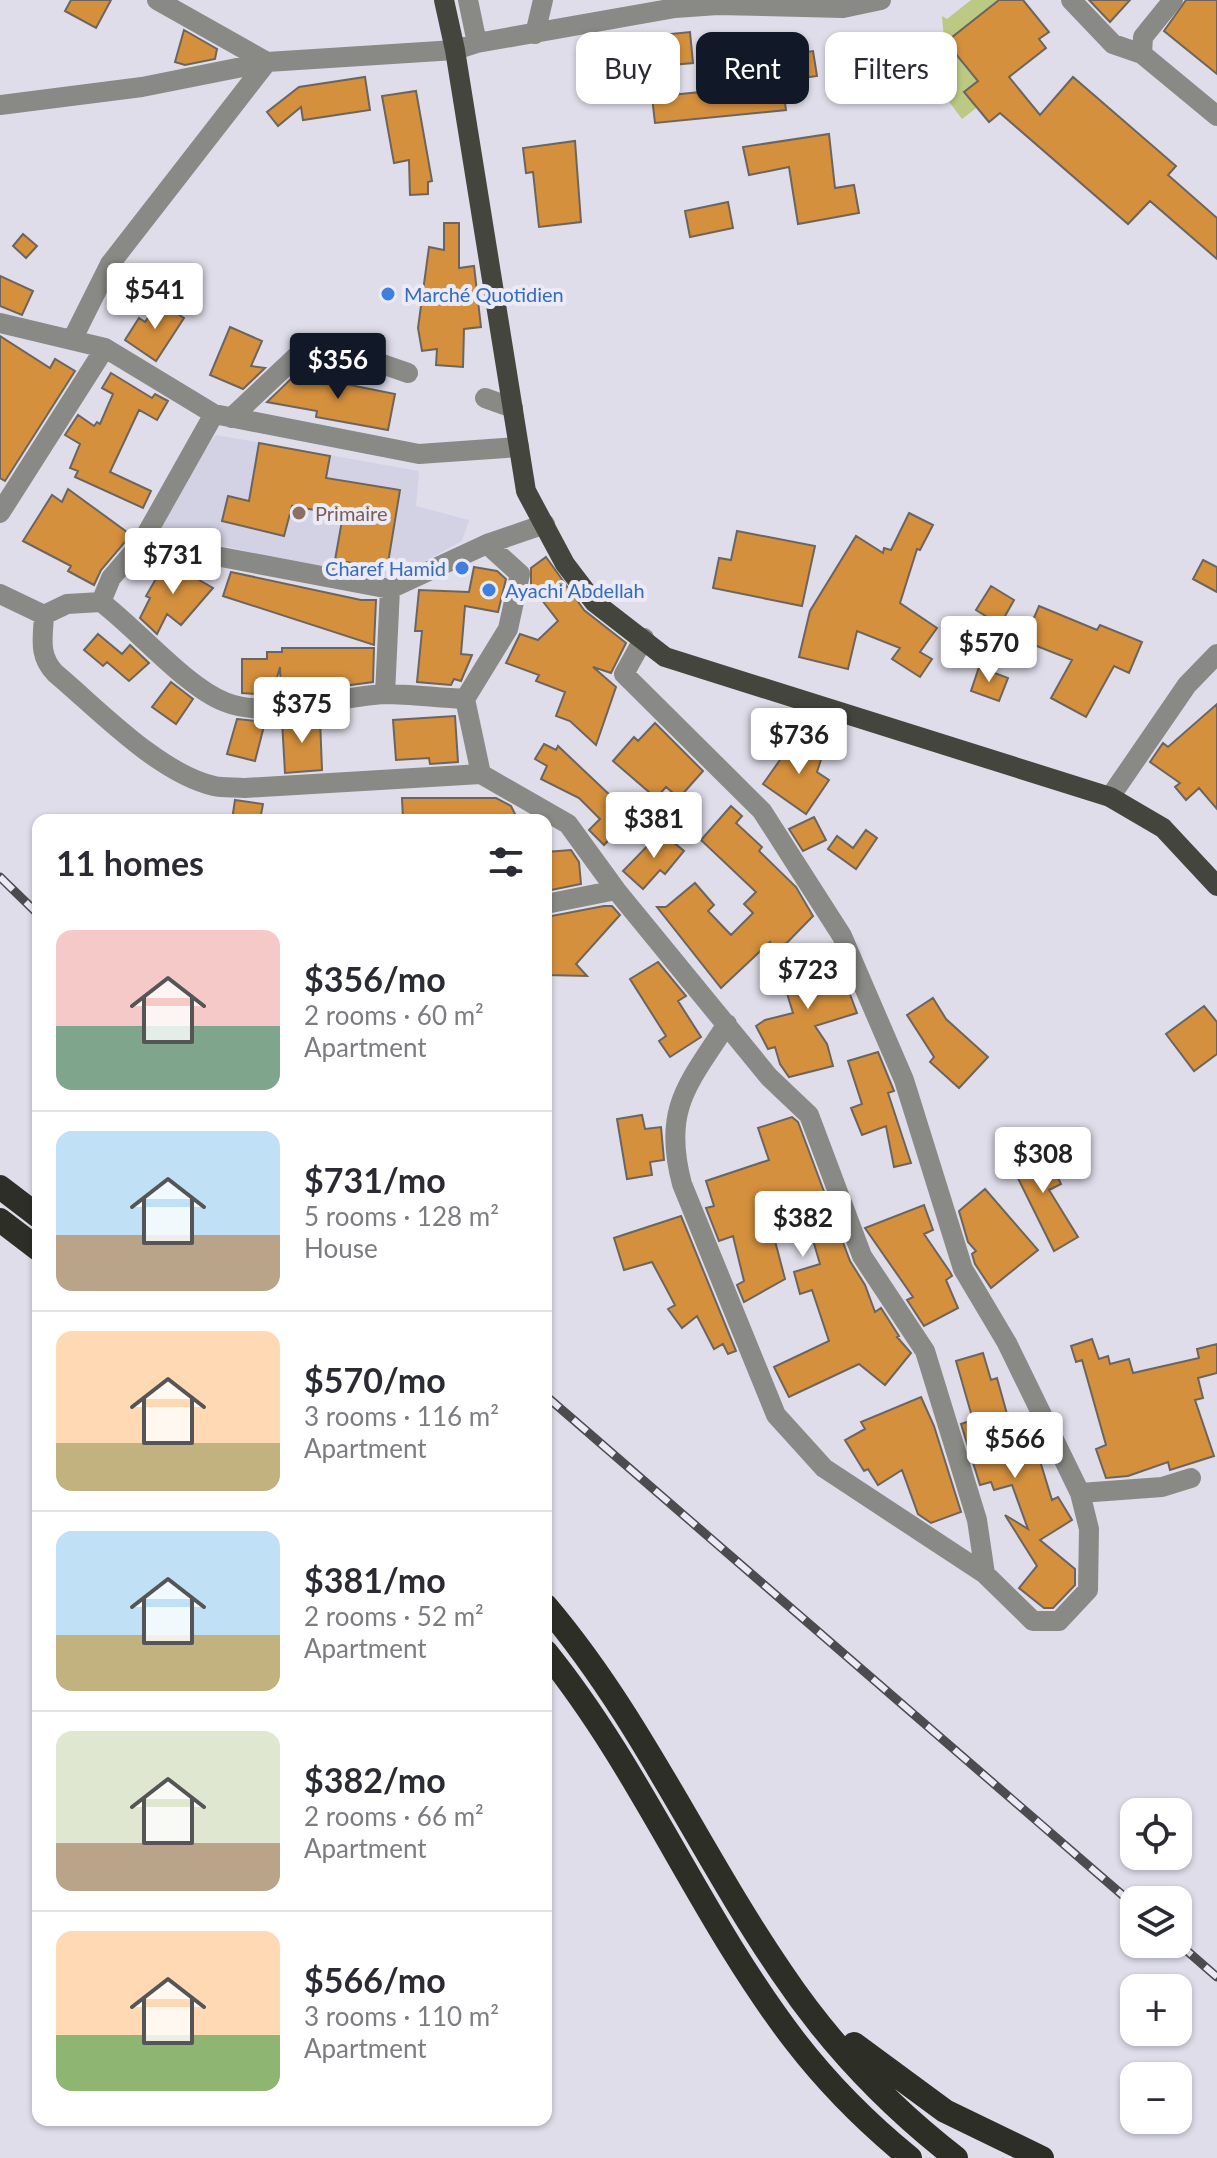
<!DOCTYPE html>
<meta charset="utf-8">
<style>
:root{--surface:#fff;--page:#f7f7f7;--text:#2b2b33;--muted:#7c7c81;--line:#e1e1e2;--accent:#111827}
body{margin:0;font-family:Lato,sans-serif;background:var(--page);color:var(--text);height:100vh;display:flex;flex-direction:column;font-size:30px;white-space:nowrap}
*{box-sizing:border-box;margin:0}
p{font-size:26px;color:var(--muted)}
.icon{flex:none;width:44px;height:44px;fill:none;stroke:currentColor;stroke-width:2;stroke-linecap:round;stroke-linejoin:round}
.map{position:relative;flex:1;overflow:hidden}
.panel{position:absolute;left:32px;top:814px;width:520px;height:1312px;display:flex;flex-direction:column;background:var(--surface);border-radius:16px;box-shadow:0 2px 6px #0004}
.panel>*{flex:none}
.hud{position:absolute;left:576px;top:32px;width:520px;height:72px;display:flex;gap:16px}
.buttons{position:absolute;left:1120px;top:1798px;display:grid;gap:16px}
.buttons a{display:grid;place-items:center;width:72px;height:72px;border-radius:16px;background:var(--surface);box-shadow:0 2px 6px #0004;font-size:40px}
.price{position:absolute;translate:-50% -68px;padding:0 18px;border-radius:8px;background:#fff;color:#222;font-size:26px;line-height:52px;filter:drop-shadow(0 2px 4px #0008)}
.price::after{content:'';position:absolute;left:50%;top:48px;width:24px;height:18px;margin-left:-12px;background:inherit;clip-path:polygon(0 0,100% 0,50% 100%)}
.price.current{background:var(--accent);color:#fff}
ul{padding:0;list-style:none}
li{display:flex;align-items:center;gap:24px;height:200px;padding:0 24px}
li+li{border-top:2px solid var(--line)}
li span{display:grid;place-items:center;flex:none;width:224px;height:160px;border-radius:16px;color:#555}
li>.icon{margin-inline-start:auto}
span .icon{width:96px;height:96px;fill:#fffc;stroke-width:1}
li b{font-size:34px}
h2{display:flex;justify-content:space-between;align-items:center;height:96px;padding:0 24px;font-size:34px}
.chip{padding:0 28px;border-radius:16px;background:var(--surface);box-shadow:0 2px 6px #0004;font-size:28px;line-height:72px}
.chip.current{background:var(--accent);color:#fff}
.map>svg:first-child{display:block}
.built{fill:#d3d2e5}
.garden{fill:#bcc983}
.building{fill:#d5903e;stroke:#6d655d;stroke-width:2}
.lines{fill:none;stroke-linecap:round;stroke-linejoin:round}
.minor{stroke:#898a85;stroke-width:20}
.major{stroke:#44463e;stroke-width:20}
.highway{stroke:#2d2f26;stroke-width:24}
.rail-casing{stroke:#4b4b50;stroke-width:9}
.rail{stroke:#ebeaf6;stroke-width:6;stroke-dasharray:18;stroke-linecap:butt}
.shop-dot{fill:#3f7fe0;stroke:#ebeaf6;stroke-width:3}
.education-dot{fill:#8d6e63;stroke:#ebeaf6;stroke-width:3}
.labels{text-anchor:middle;dominant-baseline:central;stroke-width:8;stroke-linejoin:round;paint-order:stroke}
.shop-label{font-size:20px;fill:#366cbe;stroke:#ebeaf6;text-anchor:start}
.education-label{font-size:20px;fill:#785e54;stroke:#ebeaf6;text-anchor:start}
</style>
<div class="map">
<svg width="1217" height="2158" viewBox="0 0 1217 2158">
<rect width="100%" height="100%" fill="#dedde9"/>
<!-- built -->
<path class="built" d="M216,435L419,471L416,506L469,520L462,541L383,584L145,527Z"/>
<!-- garden -->
<path class="garden" d="M971,0H1011L1002,88L962,119L929,75L946,62L942,16L947,19Z"/>
<!-- building -->
<path class="building" d="M71,0H111L96,28L65,11Z
M999,0H1023L1049,32L1039,39L1046,48L1009,77L1040,115L1073,77L1176,166L1168,175L1217,218V259L1150,201L1128,224L1000,113L989,122L964,92L978,81L946,42Z
M1089,0H1130L1110,22Z
M1186,0H1217V74L1164,31Z
M184,30L217,49L215,59L185,65L175,62Z
M690,32L693,63L605,71L602,41Z
M813,51L817,76L782,81L786,110L655,123L652,97L759,86L755,59Z
M365,77L370,110L303,120L301,107L278,126L267,112L299,87Z
M416,91L432,181L428,182V194L410,195L409,160L394,163L382,96Z
M829,134L835,188L854,185L859,213L798,224L789,167L749,175L743,147Z
M575,141L581,222L539,227L533,172L526,173L523,148Z
M728,202L733,228L690,237L685,211Z
M444,223H459V268L474,266L481,327L464,329L463,367L436,365L437,349L422,351L418,328L429,247L444,250Z
M23,234L37,246L26,258L13,246Z
M0,276L33,291L22,315L0,306Z
M159,302L184,318L156,361L125,340L139,318L145,322Z
M230,327L262,341L251,366L265,368L243,389L210,375Z
M0,336L50,368L55,359L75,371L5,481L0,478Z
M111,373L152,398L155,394L168,401L157,420L139,410L110,472L151,491L143,508L75,477L78,471L70,468L80,444L65,435L78,415L94,426L97,422L100,424L113,394L102,388Z
M296,374L395,394L388,430L316,417L317,411L267,402Z
M259,443L330,456L326,478L400,490L387,569L335,560L343,515L292,506L284,536L222,521L228,496L249,501Z
M68,489L131,535L101,570L94,585L68,571L71,566L23,541L52,495L62,502Z
M909,513L933,525L920,550L917,549L900,603L937,628L920,652L932,659L920,677L892,659L900,648L857,631L848,669L799,657L810,611L856,536L883,553L884,548L891,550Z
M737,531L815,546L802,606L713,588L719,558L731,560Z
M546,557L584,610L626,643L611,673L593,667L616,687L596,745L570,721L556,716L565,692L536,681L539,675L506,663L520,634L538,640L558,621L531,586V568Z
M167,560L186,564L182,570L213,588L181,625L167,614L157,634L140,618L150,598L146,596Z
M1203,560L1217,567V592L1193,579Z
M474,567L497,571L506,579L498,612L465,606L461,654L472,655L461,681L454,679L451,685L417,682L422,631H415L419,590L469,592Z
M231,572L361,600H376L374,645L223,596Z
M991,586L1014,600L1000,625L976,610Z
M1039,606L1097,630L1100,625L1142,642L1129,673L1114,666L1086,717L1051,698L1072,660L1024,641Z
M98,634L122,654L130,645L149,663L129,681L107,662L103,666L84,650Z
M282,648H374L373,682L336,687L312,685V691L281,695L280,667L272,695L242,693V659H267V652H282Z
M979,667L1008,678L999,701L971,691Z
M171,682L193,699L176,724L152,707Z
M1217,704V809L1199,788L1186,800L1175,787L1180,783L1150,762L1163,743L1168,747Z
M455,716L458,762L430,764L429,758L396,760L393,720Z
M312,717L320,719L322,770L285,773L282,721Z
M237,719L265,722L255,761L227,754Z
M655,723L703,771L679,798L666,787L656,798L613,761L634,737L638,741Z
M798,739L825,747L817,772L829,780L806,814L763,784L787,750L793,754Z
M544,744L556,750L558,746L632,816L604,845L589,830L600,819L579,798L541,779L547,766L535,759Z
M402,798H496L511,806L518,820H403Z
M235,800L263,804L260,820H232Z
M731,806L742,816L736,823L762,847L759,851L796,887L813,916L775,955L770,942L721,988L657,907H666L695,883L714,905L708,911L731,935L753,913L744,904L756,892L701,840Z
M814,817L826,840L803,851L789,829Z
M866,830L877,838L856,869L828,849L837,836L853,848Z
M661,832L684,851L665,874L660,870L643,889L623,871Z
M571,850L579,862L581,884L546,891V852Z
M604,906H612L620,915L576,964L587,976L546,975V917Z
M831,944L857,1013L815,1026L827,1044L833,1066L789,1077L780,1064L775,1047L768,1049L756,1026L765,1020L793,1013L777,961Z
M658,962L686,996L678,1001L701,1037L670,1057L659,1041L666,1036L630,979Z
M933,998L946,1019L988,1057L959,1088L930,1062L934,1057L907,1015Z
M1204,1006L1217,1022V1054L1194,1071L1166,1034Z
M878,1052L894,1091L888,1093L911,1163L894,1167L886,1126L862,1135L851,1108L862,1104L848,1061Z
M642,1115L645,1129L661,1127L664,1160L650,1162L652,1175L627,1179L617,1119Z
M792,1117L798,1122L850,1261L865,1285L875,1312L881,1308L899,1336L897,1337L911,1353L885,1385L859,1364L789,1397L774,1367L829,1341L812,1290L800,1294L794,1272L820,1264L810,1230L774,1237L785,1279L744,1302L737,1285L744,1281L733,1236L719,1241L706,1208L714,1206L706,1181L769,1160L758,1128Z
M1042,1144L1061,1184L1049,1190L1078,1237L1054,1251L1009,1160Z
M985,1189L1038,1250L991,1288L975,1264L972,1254L976,1251L968,1242L959,1211Z
M924,1205L933,1230L924,1234L950,1272L952,1276L946,1280L958,1308L924,1326L907,1300L913,1297L865,1228Z
M681,1216L736,1351L728,1354L723,1344L714,1349L697,1316L682,1328L668,1309L675,1305L652,1262L624,1270L614,1238Z
M1092,1339L1099,1359L1108,1356L1110,1364L1129,1359L1133,1373L1199,1358L1197,1349L1217,1344V1373L1198,1378L1203,1398L1195,1400L1214,1456L1170,1470L1168,1462L1128,1476L1106,1478L1096,1449L1106,1445L1082,1360L1076,1362L1071,1346Z
M983,1353L991,1380L997,1378L1007,1414L1013,1413L1017,1438L1022,1436L1031,1463L1040,1461L1052,1500L1058,1497L1072,1520L1040,1540L1075,1569V1585L1053,1608H1044L1019,1588L1037,1566L1005,1515L1028,1529L1012,1485L994,1490L991,1482L980,1485L961,1424L973,1420L956,1361Z
M921,1397L934,1426L961,1512L931,1523L918,1514L902,1470L878,1485L868,1469L864,1471L845,1440L865,1429L861,1422Z"/>
<g class="lines">
<!-- minor -->
<path class="minor" d="M468,0L477,43
M1071,0L1113,44L1142,54
M1173,0L1143,37L1142,54L1217,116
M535,34L543,0
M0,105L142,87L267,62L455,50L477,43L675,8L718,5L843,8L881,0
M0,323L105,348L214,414
M72,340L110,264L267,62L157,0
M485,398L513,408
M231,418L301,352L330,346L408,373
M0,513L105,348
M142,542L390,589L487,544
M0,594L44,615C43,638 38,655 55,673C98,709 158,773 214,786C223,788 235,787 245,788L481,774
M101,602L111,578L142,542L214,414L419,454L519,447
M44,615L67,604L101,602C137,629 186,687 225,702C269,720 338,696 385,694C411,694 438,698 465,699L481,774L568,824L616,890L769,1077L809,1115L862,1256L925,1351L977,1520L985,1574
M644,638L624,674L762,811L842,936L904,1080L963,1269L1007,1343L1080,1493L1089,1529L1088,1590L1059,1621H1033L985,1574L824,1468L776,1415L682,1184C662,1109 688,1084 727,1024
M385,694L390,589
M465,699L508,629L520,574L487,544L545,524
M1110,797L1187,685L1217,654
M546,904L616,890
M1080,1493L1162,1487L1191,1478"/>
<!-- major -->
<path class="major" d="M444,0L455,50L526,491L565,564L594,602L665,657L1110,797L1163,828L1217,886"/>
<!-- highway -->
<path class="highway" d="M0,1187L38,1216
M0,1220L38,1249
M546,1606C641,1718 699,1852 782,1973C829,2043 889,2106 956,2158
M546,1652C643,1772 701,1919 795,2041C829,2085 867,2123 910,2158
M854,2044L945,2111L1042,2158"/>
<defs>
<path id="rail" d="M0,877L38,914
M546,1396L1134,1905
M1178,1943L1217,1977"/>
</defs>
<!-- rail casing -->
<use href="#rail" class="rail-casing"/>
<!-- rail -->
<use href="#rail" class="rail"/>
</g>
<!-- markers -->
<g class="shop-dot">
<circle cx="388" cy="294" r="8"/>
<circle cx="462" cy="568" r="8"/>
<circle cx="489" cy="590" r="8"/>
</g>
<circle class="education-dot" cx="299" cy="513" r="8"/>
<g class="labels">
<!-- shop labels -->
<g class="shop-label">
<text x="404" y="294">Marché Quotidien</text>
<text x="446" y="568" text-anchor="end">Charef Hamid</text>
<text x="505" y="590">Ayachi Abdellah</text>
</g>
<!-- education labels -->
<g class="education-label">
<text x="315" y="513">Primaire</text>
</g>
</g>
</svg>
<div class="buttons">
<a><svg class="icon" aria-label="locate" viewBox="0 0 24 24"><circle cx="12" cy="12" r="6"/><path d="M12 2v4M12 18v4M2 12h4M18 12h4"/></svg></a>
<a><svg class="icon" aria-label="layers" viewBox="0 0 24 24"><path d="M12 4l9 5-9 5-9-5zM3 14l9 5 9-5"/></svg></a>
<a>+</a>
<a>−</a>
</div>
<b class="price" style="left:155px;top:331px">$541</b>
<b class="price current" style="left:338px;top:401px">$356</b>
<b class="price" style="left:173px;top:596px">$731</b>
<b class="price" style="left:989px;top:684px">$570</b>
<b class="price" style="left:302px;top:745px">$375</b>
<b class="price" style="left:799px;top:776px">$736</b>
<b class="price" style="left:654px;top:860px">$381</b>
<b class="price" style="left:808px;top:1011px">$723</b>
<b class="price" style="left:1043px;top:1195px">$308</b>
<b class="price" style="left:803px;top:1259px">$382</b>
<b class="price" style="left:1015px;top:1480px">$566</b>
<div class="hud">
<a class="chip">Buy</a>
<a class="chip current">Rent</a>
<a class="chip">Filters</a>
</div>
<section class="panel">
<h2>11 homes<svg class="icon" aria-label="filters" viewBox="0 0 24 24"><path d="M4 7h16M4 17h16"/><circle cx="9" cy="7" r="2"/><circle cx="15" cy="17" r="2"/></svg></h2>
<ul>
<li><span style="background:linear-gradient(#f6c9c9 60%,#7fa58c 0)"><svg class="icon" aria-label="home" viewBox="0 0 24 24"><path d="M3 11l9-7 9 7M6 9v11h12V9"/></svg></span><div><b>$356/mo</b><p>2 rooms · 60 m²</p><p>Apartment</p></div></li>
<li><span style="background:linear-gradient(#bfe0f5 65%,#b9a48a 0)"><svg class="icon" aria-label="home" viewBox="0 0 24 24"><path d="M3 11l9-7 9 7M6 9v11h12V9"/></svg></span><div><b>$731/mo</b><p>5 rooms · 128 m²</p><p>House</p></div></li>
<li><span style="background:linear-gradient(#ffd9b3 70%,#c2b280 0)"><svg class="icon" aria-label="home" viewBox="0 0 24 24"><path d="M3 11l9-7 9 7M6 9v11h12V9"/></svg></span><div><b>$570/mo</b><p>3 rooms · 116 m²</p><p>Apartment</p></div></li>
<li><span style="background:linear-gradient(#bfe0f5 65%,#c2b280 0)"><svg class="icon" aria-label="home" viewBox="0 0 24 24"><path d="M3 11l9-7 9 7M6 9v11h12V9"/></svg></span><div><b>$381/mo</b><p>2 rooms · 52 m²</p><p>Apartment</p></div></li>
<li><span style="background:linear-gradient(#dfe7d0 70%,#b9a48a 0)"><svg class="icon" aria-label="home" viewBox="0 0 24 24"><path d="M3 11l9-7 9 7M6 9v11h12V9"/></svg></span><div><b>$382/mo</b><p>2 rooms · 66 m²</p><p>Apartment</p></div></li>
<li><span style="background:linear-gradient(#ffd9b3 65%,#8fb573 0)"><svg class="icon" aria-label="home" viewBox="0 0 24 24"><path d="M3 11l9-7 9 7M6 9v11h12V9"/></svg></span><div><b>$566/mo</b><p>3 rooms · 110 m²</p><p>Apartment</p></div></li>
</ul>
</section>
</div>
